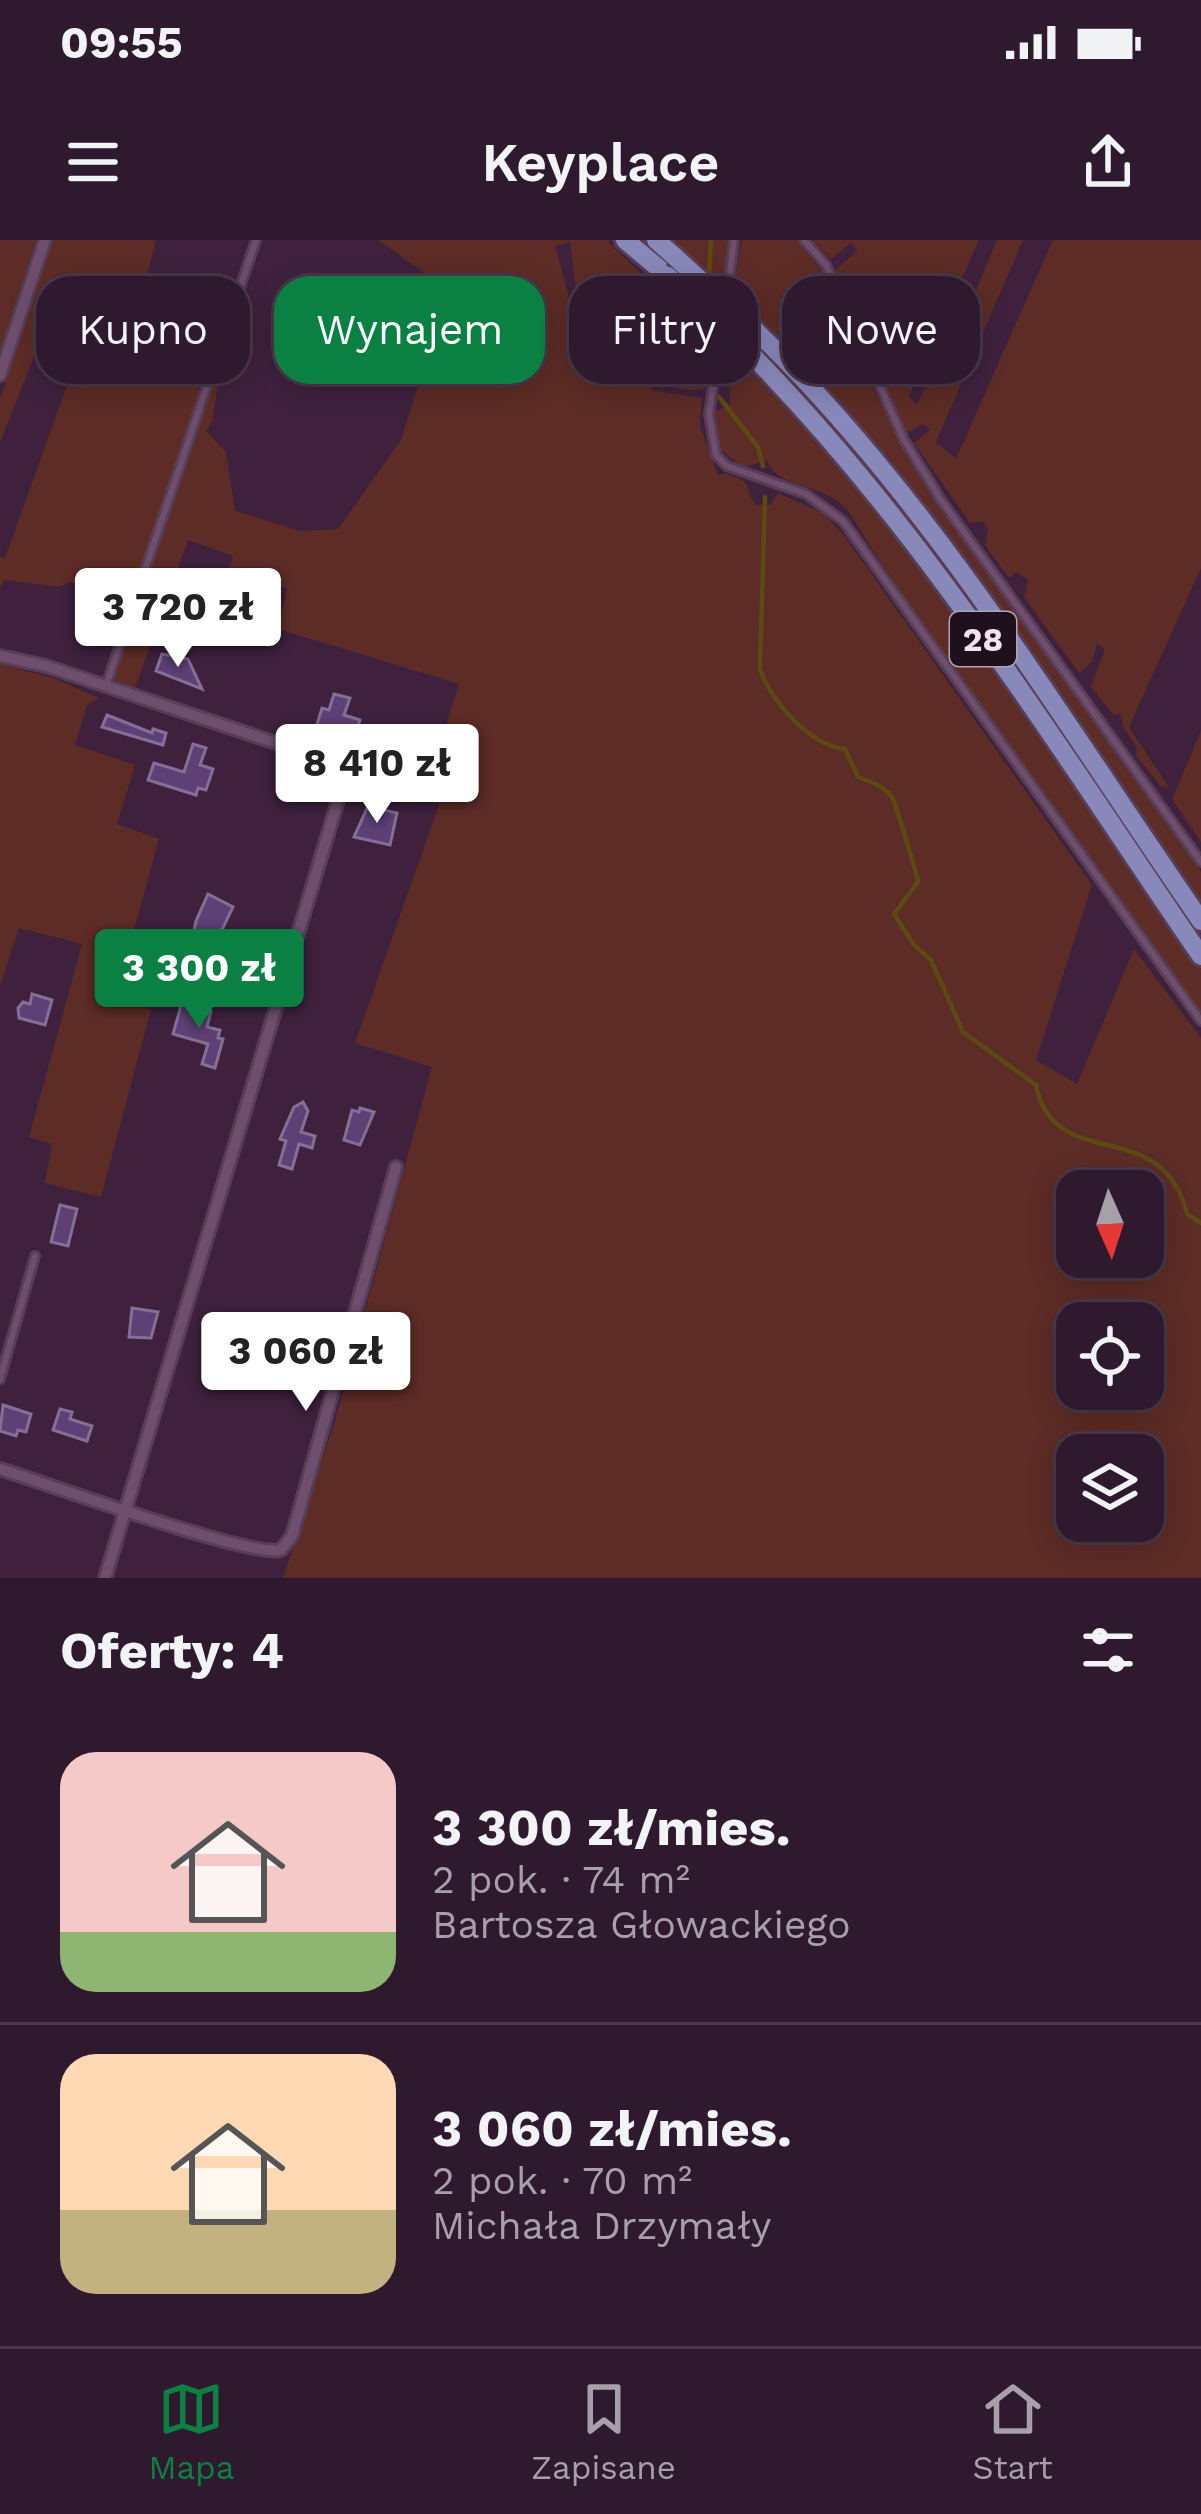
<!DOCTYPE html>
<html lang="pl">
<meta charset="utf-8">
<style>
:root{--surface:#2f192e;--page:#3b263a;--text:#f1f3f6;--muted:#a7a0aa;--line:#4a384a;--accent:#0b8043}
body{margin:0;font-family:"Work Sans",sans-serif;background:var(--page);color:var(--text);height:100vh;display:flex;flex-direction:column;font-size:45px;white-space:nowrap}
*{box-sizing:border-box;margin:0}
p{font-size:39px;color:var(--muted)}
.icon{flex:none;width:66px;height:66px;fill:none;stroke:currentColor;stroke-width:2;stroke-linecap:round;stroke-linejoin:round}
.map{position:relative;height:1338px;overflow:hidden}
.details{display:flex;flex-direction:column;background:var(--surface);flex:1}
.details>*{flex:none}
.hud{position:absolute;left:36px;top:36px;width:1131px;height:108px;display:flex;gap:24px}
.needle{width:78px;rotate:177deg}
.buttons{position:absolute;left:1056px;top:930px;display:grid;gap:24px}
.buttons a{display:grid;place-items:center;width:108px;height:108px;border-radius:24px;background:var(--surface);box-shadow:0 6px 30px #0003,0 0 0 3px var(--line);font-size:60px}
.price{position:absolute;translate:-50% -102px;padding:0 27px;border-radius:12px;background:#fff;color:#222;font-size:39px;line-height:78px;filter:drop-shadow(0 3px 6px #0008)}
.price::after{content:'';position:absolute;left:50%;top:72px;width:36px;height:27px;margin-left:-18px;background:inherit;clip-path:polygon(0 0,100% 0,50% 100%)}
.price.active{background:var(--accent);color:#fff}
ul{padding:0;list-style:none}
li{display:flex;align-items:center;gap:36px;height:300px;padding:0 60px}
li+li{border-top:3px solid var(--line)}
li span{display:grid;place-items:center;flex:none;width:336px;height:240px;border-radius:36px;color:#555}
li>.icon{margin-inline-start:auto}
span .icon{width:144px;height:144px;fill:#fffc;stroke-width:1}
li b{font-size:51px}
h2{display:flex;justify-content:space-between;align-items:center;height:144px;padding:0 60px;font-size:51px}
.chip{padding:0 42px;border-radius:36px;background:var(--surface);box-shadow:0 6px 30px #0003,0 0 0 3px var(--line);font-size:42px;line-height:108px}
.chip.active{background:var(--accent);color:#fff}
.status{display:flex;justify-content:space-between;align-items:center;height:84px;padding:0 60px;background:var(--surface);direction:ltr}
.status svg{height:33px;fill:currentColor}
header{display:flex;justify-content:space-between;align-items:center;height:156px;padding:0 60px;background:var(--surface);font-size:54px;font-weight:600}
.menu{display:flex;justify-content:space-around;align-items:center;height:168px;border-top:3px solid var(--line);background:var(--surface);font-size:33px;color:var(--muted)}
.menu a{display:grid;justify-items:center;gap:6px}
.menu .active{color:var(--accent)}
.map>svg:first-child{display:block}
.green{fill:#5d2c26;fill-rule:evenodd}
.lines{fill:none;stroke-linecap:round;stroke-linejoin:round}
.stream{stroke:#5d4a13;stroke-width:4.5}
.building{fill:#5e4076;stroke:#846f97;stroke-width:3}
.service-casing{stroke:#573d56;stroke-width:12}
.minor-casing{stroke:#573d56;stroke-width:16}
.primary-casing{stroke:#573d56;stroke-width:24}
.service{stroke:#6f4e6d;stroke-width:6}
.minor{stroke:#6f4e6d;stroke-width:10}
.primary{stroke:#8889ba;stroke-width:18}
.primary-bridge-casing{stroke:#573d56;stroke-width:24;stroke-linecap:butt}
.primary-bridge{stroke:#8889ba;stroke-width:18}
.labels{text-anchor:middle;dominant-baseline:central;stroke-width:9;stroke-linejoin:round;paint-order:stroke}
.shield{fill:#1e111d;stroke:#b4a3b3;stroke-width:3}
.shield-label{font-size:33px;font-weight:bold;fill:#f5e1f3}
</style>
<div class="status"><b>09:55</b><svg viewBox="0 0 49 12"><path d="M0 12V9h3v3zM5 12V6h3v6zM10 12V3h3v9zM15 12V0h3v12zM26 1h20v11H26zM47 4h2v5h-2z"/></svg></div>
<header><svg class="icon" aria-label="menu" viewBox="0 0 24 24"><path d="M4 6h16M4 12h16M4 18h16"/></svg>Keyplace<svg class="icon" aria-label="share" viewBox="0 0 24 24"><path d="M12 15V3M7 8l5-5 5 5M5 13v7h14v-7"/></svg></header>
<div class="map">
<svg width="1201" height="1338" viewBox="0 0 1201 1338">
<rect width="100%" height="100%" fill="#3f213e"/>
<!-- green -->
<path class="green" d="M0,0H36L0,113Z
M51,0H156L144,48L174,56L227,93L212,181L206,191L226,212L235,271L301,291L338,289L401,200L449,50L378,0H611L608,2L648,40L636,57L655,42L693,77L686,106L689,143L708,149C661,157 605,119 584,77C574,56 574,25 570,2L555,6L574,75L600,110L655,151L702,158L700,185L718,236L725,233C760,246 740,244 756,265H770L778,253L823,273L843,294L1092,645L1036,820L1077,844L1134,709L1201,798V1338H283L334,1184L432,827L355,803L439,565L423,558L459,444L278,389L287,349L230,328L233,316L188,300L135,448L103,436L133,366L70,342L60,347L4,340L0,348V317L5,318L77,118L79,99L44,91L0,202V159ZM1077,951H1143V1017H1077ZM1077,1083H1143V1149H1077ZM1077,1215H1143V1281H1077Z
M670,0H729L724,45Z
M742,0H797L822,31L848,99L912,225L1201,632V666L808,131L732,54Z
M812,0H979L909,156L916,165L967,71L997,0H1023L936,202L956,219L1053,0H1201V328L1129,487L1169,547L1161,546L1136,516L1137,507L1123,487L1120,473L1114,475L1091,447L1105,409L1097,404L1092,422L1079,433L1024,357L1028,340L1016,332L1009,338L985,305L988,290L984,282L970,283L914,203L930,190L923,184L907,193L835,30L857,11L851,3L831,19Z
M724,105L803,184L924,332L1201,729V776C1087,608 957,448 851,275C829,241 779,252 767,221L744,227L719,209L713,173L730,164L729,146L719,143Z
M0,424L56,439L99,458L87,465L75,505L135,525L117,584L159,599L114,762L151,769L101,957L45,943L52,904L29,897L82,704L19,688L0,746Z
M1201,491V602L1172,559Z"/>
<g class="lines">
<!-- stream -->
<path class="stream" d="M709,36L711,0
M702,77L700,120L705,137
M719,157L758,207L763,226
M765,257L760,429C770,460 810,506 845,509L858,537C871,542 884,546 892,557C895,562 917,634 918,642L894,674L914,705L931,720L963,792L1036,845C1054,936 1162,872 1187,974L1201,983"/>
</g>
<!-- building -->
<path class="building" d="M162,414L188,419L202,449L156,431Z
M334,454L350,458L344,475L360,480L353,503L315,491L322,468L329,470Z
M107,475L152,493L153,489L166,493L163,505L102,487Z
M378,491L416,496L422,502L416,520L373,507Z
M193,504L206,508L200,525L213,529L206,550L198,548L196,555L148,540L154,523L184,532Z
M368,566L397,573L390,605L354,597Z
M208,654L233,667L218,698L198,708L260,733L256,745L191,724L198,702L192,700L196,681Z
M32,754L52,760L45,785L19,778L18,768L23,762L30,764Z
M182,762L211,771L207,787L220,790L218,798L223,799L215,828L202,824L208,804L173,794Z
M303,862L308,871L301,892L315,896L312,908L299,904L292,929L279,925L286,901L280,899L294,867Z
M360,868L374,872L360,905L344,900L352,870L359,872Z
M60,965L77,969L68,1006L51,1002Z
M132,1068L158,1072L151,1098L129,1097Z
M3,1165L31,1174L26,1192L18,1190L16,1196L0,1191Z
M60,1169L72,1172L70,1179L92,1186L87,1201L53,1190Z"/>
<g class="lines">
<defs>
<path id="service" d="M804,0L826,25L904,200L941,260L1201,622
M727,57L734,0
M721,93L709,174L716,215L727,226L806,254L843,281L1201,781
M106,446L256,0
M0,1139L35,1016"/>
<path id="minor" d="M0,135L45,0
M0,416L46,426L348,527L105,1338
M0,1229C46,1243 250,1318 281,1310L292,1296L396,927"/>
<path id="primary" d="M625,0L668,36
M656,0L674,16
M753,88C931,259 1061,479 1201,681
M740,103C921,284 1057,506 1201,716"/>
</defs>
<!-- service casing -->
<use href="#service" class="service-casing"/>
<!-- minor casing -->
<use href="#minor" class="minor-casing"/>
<!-- primary casing -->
<use href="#primary" class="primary-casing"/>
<!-- service -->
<use href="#service" class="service"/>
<!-- minor -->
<use href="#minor" class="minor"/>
<!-- primary -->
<use href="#primary" class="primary"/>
<defs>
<path id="primary-bridge" d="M674,16L753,88
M668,36L740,103"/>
</defs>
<!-- primary-bridge casing -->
<use href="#primary-bridge" class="primary-bridge-casing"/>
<!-- primary-bridge -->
<use href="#primary-bridge" class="primary-bridge"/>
</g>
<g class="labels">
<!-- shield labels -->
<rect class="shield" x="950" y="372" width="66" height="54" rx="9"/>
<g class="shield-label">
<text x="983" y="399">28</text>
</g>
</g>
</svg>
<div class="buttons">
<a><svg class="needle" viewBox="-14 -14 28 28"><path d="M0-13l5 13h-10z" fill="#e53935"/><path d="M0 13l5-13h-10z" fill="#a7a0aa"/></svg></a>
<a><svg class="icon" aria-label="locate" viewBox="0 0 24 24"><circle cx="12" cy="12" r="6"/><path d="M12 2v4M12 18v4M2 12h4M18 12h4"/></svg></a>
<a><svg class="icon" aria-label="layers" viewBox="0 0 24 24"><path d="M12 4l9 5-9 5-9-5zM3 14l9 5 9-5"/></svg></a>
</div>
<b class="price" style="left:178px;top:430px">3 720 zł</b>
<b class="price" style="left:377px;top:586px">8 410 zł</b>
<b class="price active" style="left:199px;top:791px">3 300 zł</b>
<b class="price" style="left:306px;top:1174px">3 060 zł</b>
<div class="hud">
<a class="chip">Kupno</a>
<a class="chip active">Wynajem</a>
<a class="chip">Filtry</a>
<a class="chip">Nowe</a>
</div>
</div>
<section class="details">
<h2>Oferty: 4<svg class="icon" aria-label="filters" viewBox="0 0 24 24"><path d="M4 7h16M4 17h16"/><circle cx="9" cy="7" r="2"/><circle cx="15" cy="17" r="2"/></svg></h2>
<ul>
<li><span style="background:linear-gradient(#f6c9c9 75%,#8fb573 0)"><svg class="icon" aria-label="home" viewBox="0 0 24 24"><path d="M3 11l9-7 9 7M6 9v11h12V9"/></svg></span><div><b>3 300 zł/mies.</b><p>2 pok. · 74 m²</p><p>Bartosza Głowackiego</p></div></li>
<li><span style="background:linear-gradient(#ffd9b3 65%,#c2b280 0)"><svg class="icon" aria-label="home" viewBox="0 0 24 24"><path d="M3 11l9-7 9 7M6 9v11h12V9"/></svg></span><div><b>3 060 zł/mies.</b><p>2 pok. · 70 m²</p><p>Michała Drzymały</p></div></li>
</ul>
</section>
<nav class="menu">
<a class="active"><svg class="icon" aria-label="map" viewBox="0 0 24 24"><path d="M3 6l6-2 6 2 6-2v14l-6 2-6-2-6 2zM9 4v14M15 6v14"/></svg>Mapa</a>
<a><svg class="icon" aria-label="saved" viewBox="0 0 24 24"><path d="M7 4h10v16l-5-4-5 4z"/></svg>Zapisane</a>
<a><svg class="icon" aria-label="home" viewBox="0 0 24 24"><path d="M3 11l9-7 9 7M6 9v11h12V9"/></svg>Start</a>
</nav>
